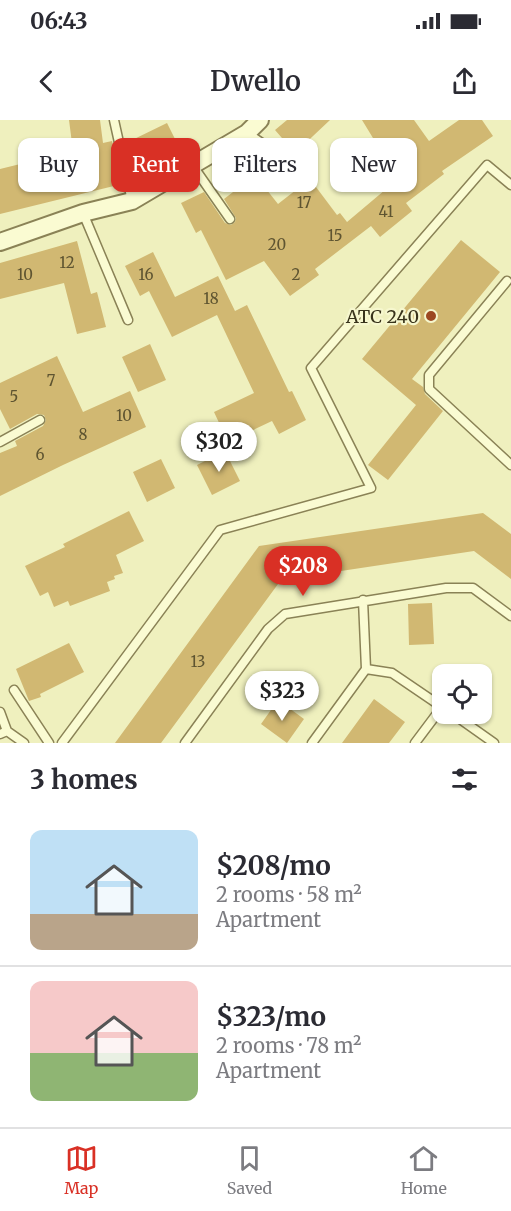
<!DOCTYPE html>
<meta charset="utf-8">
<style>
:root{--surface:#fff;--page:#f7f7f7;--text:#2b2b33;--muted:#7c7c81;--line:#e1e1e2;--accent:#d93025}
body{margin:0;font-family:Merriweather,serif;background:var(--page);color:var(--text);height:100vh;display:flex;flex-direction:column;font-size:22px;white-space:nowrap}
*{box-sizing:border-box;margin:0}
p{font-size:20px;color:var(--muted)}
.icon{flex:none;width:33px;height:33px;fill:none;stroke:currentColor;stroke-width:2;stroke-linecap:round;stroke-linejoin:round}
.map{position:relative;height:623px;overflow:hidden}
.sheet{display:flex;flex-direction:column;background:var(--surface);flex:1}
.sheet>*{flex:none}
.top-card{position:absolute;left:18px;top:18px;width:476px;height:54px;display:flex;gap:12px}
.controls{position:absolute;left:432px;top:544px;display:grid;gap:12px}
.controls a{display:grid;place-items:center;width:60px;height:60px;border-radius:12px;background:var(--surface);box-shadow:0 2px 4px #0004;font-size:30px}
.price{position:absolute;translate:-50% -51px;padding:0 14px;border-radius:21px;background:#fff;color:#222;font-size:20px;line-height:39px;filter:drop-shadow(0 2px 3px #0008)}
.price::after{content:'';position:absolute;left:50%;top:36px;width:18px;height:14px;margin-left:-9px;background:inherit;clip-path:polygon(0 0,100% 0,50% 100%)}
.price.on{background:var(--accent);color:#fff}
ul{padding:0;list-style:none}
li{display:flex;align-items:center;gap:18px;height:150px;padding:0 30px}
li+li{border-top:2px solid var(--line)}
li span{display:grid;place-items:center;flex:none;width:168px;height:120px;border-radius:12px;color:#555}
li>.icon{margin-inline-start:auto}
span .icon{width:72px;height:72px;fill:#fffc;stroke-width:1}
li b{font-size:26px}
h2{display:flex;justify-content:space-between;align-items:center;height:72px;padding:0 30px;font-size:26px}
.pill{padding:0 21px;border-radius:12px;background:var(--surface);box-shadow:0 2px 4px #0004;font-size:21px;line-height:54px}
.pill.on{background:var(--accent);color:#fff}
.status{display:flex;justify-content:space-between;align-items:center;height:42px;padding:0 30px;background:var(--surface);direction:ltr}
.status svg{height:16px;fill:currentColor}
header{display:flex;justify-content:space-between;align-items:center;height:78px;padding:0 30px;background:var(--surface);font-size:27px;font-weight:600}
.tabs{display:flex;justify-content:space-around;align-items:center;height:84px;border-top:2px solid var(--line);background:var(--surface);font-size:16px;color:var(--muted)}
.tabs a{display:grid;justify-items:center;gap:3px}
.tabs .on{color:var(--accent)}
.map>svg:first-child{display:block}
.building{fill:#d1b872}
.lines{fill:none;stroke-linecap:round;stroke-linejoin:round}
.service-casing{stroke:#8a8256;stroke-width:11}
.minor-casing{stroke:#8a8256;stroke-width:20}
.service{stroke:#fafbd2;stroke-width:8}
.minor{stroke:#fafbd2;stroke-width:16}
.poi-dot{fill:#9c4822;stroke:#f6f7ce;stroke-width:2}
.labels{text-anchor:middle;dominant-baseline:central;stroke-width:4.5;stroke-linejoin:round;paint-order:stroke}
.number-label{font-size:15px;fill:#5e5431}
.poi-label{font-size:18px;fill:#38331b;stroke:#f6f7ce;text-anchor:end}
</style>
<div class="status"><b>06:43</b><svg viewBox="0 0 49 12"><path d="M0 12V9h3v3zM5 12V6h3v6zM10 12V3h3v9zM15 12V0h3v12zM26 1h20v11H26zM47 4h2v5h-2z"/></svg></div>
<header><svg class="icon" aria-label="back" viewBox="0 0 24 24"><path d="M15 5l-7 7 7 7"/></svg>Dwello<svg class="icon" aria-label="share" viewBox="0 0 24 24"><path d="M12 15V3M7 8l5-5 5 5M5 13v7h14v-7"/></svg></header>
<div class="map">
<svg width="511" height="623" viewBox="0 0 511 623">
<rect width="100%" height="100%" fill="#eff0be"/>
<!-- building -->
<path class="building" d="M69,0H100L103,23L112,21L122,64L0,94V49L73,31Z
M287,0H330L295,33L275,10Z
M362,0H414L429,21L459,0H482L493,16L442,51L444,54L406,83L412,91L380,117L371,106L315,149L319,155L290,176L264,141L226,160L201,110L196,113L181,83L204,72L225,103L231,105L235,102L236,98L224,79L255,55L278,84L310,59L337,95L340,93L347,102L398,59Z
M167,3L184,37L134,62L126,23Z
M461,120L500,152L412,259L423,267L425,274L443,291L388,360L368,345L416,285L362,239Z
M77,121L91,174L97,172L106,207L77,214L64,163L0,179V143Z
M153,132L175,177L218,156L235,191L247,185L289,272L292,271L306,300L279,314L272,301L228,322L214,292L254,273L217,195L172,217L149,171L140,176L125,146Z
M150,224L166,260L138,272L122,237Z
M57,236L83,292L130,271L146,307L63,345L0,376V333L17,326L15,321L43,306L46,300L44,295L37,294L10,309L0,289V263Z
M225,331L240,361L212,375L197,345Z
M161,339L175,368L147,382L133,352Z
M129,391L144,421L116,435L123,453L114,456L115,459L107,462L110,471L70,486L68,481L54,487L48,472L40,476L25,446L65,427L63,424Z
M483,393L511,414V459L474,431L281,460L161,623H115L259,426Z
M432,483L434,524L409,525L408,484Z
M69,523L84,552L40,574L41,577L29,581L16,549Z
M374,579L405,602L389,623H342Z
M278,580L304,599L287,623L261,604Z"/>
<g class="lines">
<defs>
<path id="service" d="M114,0L132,81
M247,13L307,54
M193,46L230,99
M83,93L128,200
M507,161L429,255V269L511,345
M0,322L40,300
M363,480L366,549
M14,570L49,623
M0,592L7,611
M453,594L494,623
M0,614L7,611L24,623
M62,623L220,410L371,368L311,248L487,45L511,65
M185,623L268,509L285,494L446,468H473L511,496
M312,623L366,549L392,553L442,587
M415,623L442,587"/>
<path id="minor" d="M0,122L83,93L132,81L247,13L260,0"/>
</defs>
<!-- service casing -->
<use href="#service" class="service-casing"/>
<!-- minor casing -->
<use href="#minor" class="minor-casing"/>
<!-- service -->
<use href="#service" class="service"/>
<!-- minor -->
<use href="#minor" class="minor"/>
</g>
<!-- markers -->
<circle class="poi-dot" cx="431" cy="196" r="6"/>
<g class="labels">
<!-- number labels -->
<g class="number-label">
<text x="304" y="82">17</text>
<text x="386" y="91">41</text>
<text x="335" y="115">15</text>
<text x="277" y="124">20</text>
<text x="67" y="142">12</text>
<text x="25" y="154">10</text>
<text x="146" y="154">16</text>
<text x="296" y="154">2</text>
<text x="211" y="178">18</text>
<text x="51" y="260">7</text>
<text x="14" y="276">5</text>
<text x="124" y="295">10</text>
<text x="83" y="314">8</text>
<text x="40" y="334">6</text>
<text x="198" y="541">13</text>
</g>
<!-- poi labels -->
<g class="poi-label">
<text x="419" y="196">АТС 240</text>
</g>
</g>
</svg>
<div class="controls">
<a><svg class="icon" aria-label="locate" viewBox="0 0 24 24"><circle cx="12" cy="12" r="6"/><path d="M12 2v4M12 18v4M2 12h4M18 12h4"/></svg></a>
</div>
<b class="price" style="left:219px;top:353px">$302</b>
<b class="price on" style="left:303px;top:477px">$208</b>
<b class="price" style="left:282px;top:602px">$323</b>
<div class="top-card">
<a class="pill">Buy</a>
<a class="pill on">Rent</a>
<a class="pill">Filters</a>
<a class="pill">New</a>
</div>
</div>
<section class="sheet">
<h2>3 homes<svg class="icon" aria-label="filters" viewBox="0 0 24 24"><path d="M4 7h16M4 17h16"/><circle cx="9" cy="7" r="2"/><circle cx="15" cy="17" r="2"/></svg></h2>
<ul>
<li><span style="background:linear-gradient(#bfe0f5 70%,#b9a48a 0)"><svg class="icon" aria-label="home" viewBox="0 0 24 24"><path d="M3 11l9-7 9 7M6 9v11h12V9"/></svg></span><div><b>$208/mo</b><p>2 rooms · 58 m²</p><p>Apartment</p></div></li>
<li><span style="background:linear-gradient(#f6c9c9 60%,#8fb573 0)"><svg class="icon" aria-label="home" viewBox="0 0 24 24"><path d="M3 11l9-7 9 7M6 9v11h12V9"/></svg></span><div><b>$323/mo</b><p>2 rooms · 78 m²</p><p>Apartment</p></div></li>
</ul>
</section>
<nav class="tabs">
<a class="on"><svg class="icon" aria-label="map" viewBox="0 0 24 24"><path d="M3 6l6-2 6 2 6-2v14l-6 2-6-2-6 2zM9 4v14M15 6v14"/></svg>Map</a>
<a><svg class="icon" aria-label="saved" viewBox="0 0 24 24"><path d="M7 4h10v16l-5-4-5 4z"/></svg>Saved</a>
<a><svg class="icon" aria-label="home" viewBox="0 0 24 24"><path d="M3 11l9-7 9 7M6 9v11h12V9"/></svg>Home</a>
</nav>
